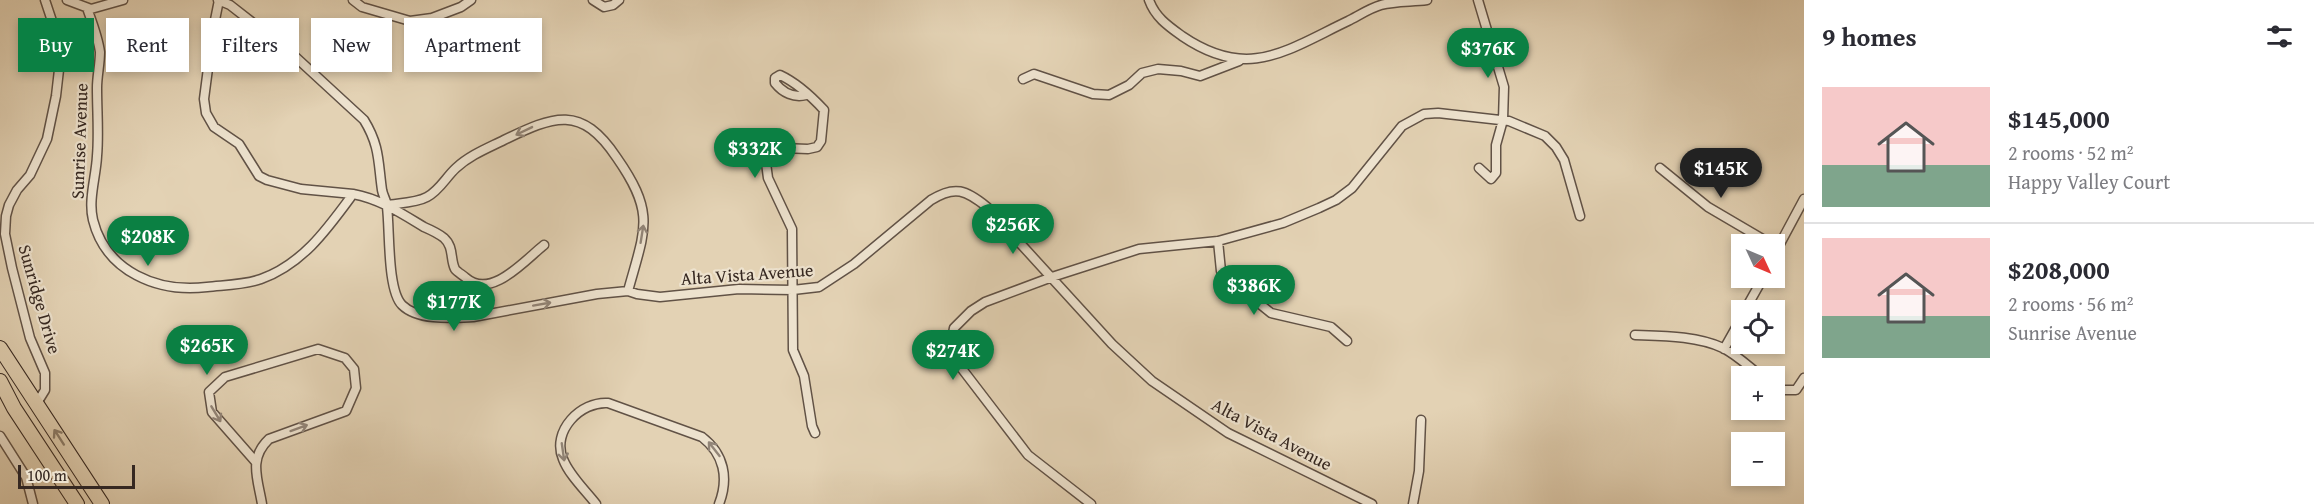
<!DOCTYPE html>
<meta charset="utf-8">
<style>
:root{--surface:#fff;--page:#f2f2f3;--text:#2b2b33;--muted:#7c7c81;--line:#e1e1e2;--accent:#0b8043}
body{margin:0;font-family:"Gentium Book Plus",serif;background:var(--page);color:var(--text);height:100vh;display:flex;flex-direction:column;font-size:22px;white-space:nowrap}
*{box-sizing:border-box;margin:0}
p{font-size:20px;color:var(--muted)}
.icon{flex:none;width:33px;height:33px;fill:none;stroke:currentColor;stroke-width:2;stroke-linecap:round;stroke-linejoin:round}
.map{position:relative;flex:1;overflow:hidden}
.panel{display:flex;flex-direction:column;background:var(--surface);width:510px}
.panel>*{flex:none}
.banner{position:absolute;left:18px;top:18px;width:570px;height:54px;display:flex;gap:12px}
.needle{width:39px;rotate:134deg}
.buttons{position:absolute;left:1731px;top:234px;display:grid;gap:12px}
.buttons a{display:grid;place-items:center;width:54px;height:54px;border-radius:0px;background:var(--surface);box-shadow:0 3px 9px #0003;font-size:30px}
.scale{position:absolute;left:18px;bottom:15px;width:117px;box-sizing:border-box;padding-left:6px;border:3px solid #362821;border-top:0;font-size:16px;line-height:21px;white-space:nowrap;color:#362821;-webkit-text-stroke:4px #ede2ce;paint-order:stroke}
.price{position:absolute;translate:-50% -51px;padding:0 14px;border-radius:21px;background:var(--accent);color:#fff;font-size:20px;line-height:39px;filter:drop-shadow(0 2px 3px #0008)}
.price::after{content:'';position:absolute;left:50%;top:36px;width:18px;height:14px;margin-left:-9px;background:inherit;clip-path:polygon(0 0,100% 0,50% 100%)}
.price.active{background:#222;color:#fff}
ul{padding:0;list-style:none}
li{display:flex;align-items:center;gap:18px;height:150px;padding:0 18px}
li+li{border-top:2px solid var(--line)}
li span{display:grid;place-items:center;flex:none;width:168px;height:120px;border-radius:0px;color:#555}
li>.icon{margin-inline-start:auto}
span .icon{width:72px;height:72px;fill:#fffc;stroke-width:1}
li b{font-size:26px}
h2{display:flex;justify-content:space-between;align-items:center;height:72px;padding:0 18px;font-size:26px}
.tag{padding:0 21px;border-radius:0px;background:var(--surface);box-shadow:0 3px 9px #0003;font-size:21px;line-height:54px}
.tag.active{background:var(--accent);color:#fff}
main{display:flex;flex:1;min-height:0}
.map>svg:first-child{display:block}
.lines{fill:none;stroke-linecap:round;stroke-linejoin:round}
.minor-casing{stroke:#615246;stroke-width:11}
.primary-casing{stroke:#362821;stroke-width:16}
.minor{stroke:#ede2ce;stroke-width:8}
.primary{stroke:#e3d2b4;stroke-width:14}
.oneway{stroke:#928578}
.oneway2{stroke:#8c7d6a}
.labels{text-anchor:middle;dominant-baseline:central;stroke-width:4.5;stroke-linejoin:round;paint-order:stroke}
.street-label{font-size:18px;fill:#362821;stroke:#ede2ce}
</style>
<main>
<div class="map">
<svg width="1804" height="504" viewBox="0 0 1804 504">
<rect width="100%" height="100%" fill="#e3d2b4"/>
<filter id="stains"><feTurbulence type="fractalNoise" baseFrequency=".00333" numOctaves="4"/><feColorMatrix values="0 0 0 0 .2 0 0 0 0 .09 0 0 0 0 .02 0 0 0 .5 -.17"/></filter>
<radialGradient id="worn" r=".72"><stop offset=".6" stop-color="#630" stop-opacity="0"/><stop offset="1" stop-color="#630" stop-opacity=".3"/></radialGradient>
<g class="lines">
<defs>
<path id="minor" d="M67,0L91,9L123,0
M218,0L230,5L289,51L364,120C380,146 378,162 382,190C383,196 387,201 387,207C390,230 387,290 402,305C418,321 453,318 473,317L597,294L628,291L637,294L660,297L739,289L793,290L819,287L854,264L931,200C955,185 966,190 987,207L1112,344L1152,381L1228,433L1372,504
M219,0L213,30L204,99L206,113L214,127L239,144L259,176L267,180L301,189L353,194
M353,0L362,7L410,21L432,18L461,7L471,0
M593,0L604,7L613,5L619,0
M1149,0C1155,17 1168,26 1182,36C1248,81 1285,51 1348,21C1358,16 1370,8 1381,5C1395,1 1412,2 1427,0
M1478,0L1504,87L1503,120L1496,145V173L1491,179L1479,168
M87,8C92,22 98,37 100,52C100,64 97,76 97,88C97,111 99,134 97,156C96,177 88,200 93,220C106,272 158,293 207,287C225,285 244,285 261,279C303,264 328,228 353,194C380,199 401,213 424,227C431,230 439,234 444,238C454,247 450,259 455,269C457,272 463,275 466,278C491,300 525,260 544,245
M1023,79L1034,74L1093,94L1109,95L1129,85L1142,73L1158,69L1181,71L1200,76L1239,61
M806,95C794,98 783,93 775,83V78L780,75C795,82 812,97 824,110L821,141L817,147L808,149L782,148L772,154L766,163L768,178L792,229L793,350L804,376L812,426L815,433
M1660,168L1708,207L1771,244
M387,205C400,203 416,203 427,197C440,190 446,177 456,168C470,155 488,148 504,140C554,116 581,104 617,158C656,214 645,229 628,291
M1218,241L1221,271L1235,284L1271,313L1331,327L1347,341
M1774,255L1804,199
M1745,310L1763,278
M1635,335C1664,336 1697,336 1723,348C1737,355 1749,367 1761,376
M1724,349L1742,317
M1774,388L1781,390H1796L1804,378
M37,403L45,390V373L30,338L12,268L5,234L6,216L9,205L17,190L30,175L47,139L56,96L60,61L58,39L45,0
M0,436L26,477L33,504
M255,461L212,412L209,392L225,377L318,349L345,358L354,369L356,388L346,411L269,439C248,459 258,479 262,504
M596,504C585,490 569,475 563,459C551,431 581,401 608,403L702,437C724,454 729,478 719,504
M1091,504L1028,455L956,361L952,339L954,328L971,311L985,302L1052,277L1139,249L1218,241L1283,223L1319,208L1336,200L1352,188L1402,126L1424,114L1438,113L1509,121L1545,136L1556,147L1564,160L1580,216
M1413,504L1419,471L1421,420"/>
<path id="primary" d="M0,348L102,504
M0,381L14,408L77,504"/>
</defs>
<!-- minor casing -->
<use href="#minor" class="minor-casing"/>
<!-- primary casing -->
<use href="#primary" class="primary-casing"/>
<!-- minor -->
<use href="#minor" class="minor"/>
<!-- primary -->
<use href="#primary" class="primary"/>
</g>
<!-- one-way arrows -->
<defs><path id="oneway-shaft" d="M-6 0H5M1.5-3L5.5 0L1.5 3" fill="none" stroke-width="1.6" stroke-linecap="round" stroke-linejoin="round" transform="scale(1.5)"/></defs>
<g class="oneway">
<use href="#oneway-shaft" transform="translate(524 131) rotate(154)"/>
<use href="#oneway-shaft" transform="translate(642 234) rotate(-81)"/>
<use href="#oneway-shaft" transform="translate(542 304) rotate(-10)"/>
<use href="#oneway-shaft" transform="translate(216 414) rotate(59)"/>
<use href="#oneway-shaft" transform="translate(299 428) rotate(-20)"/>
<use href="#oneway-shaft" transform="translate(714 449) rotate(-128)"/>
<use href="#oneway-shaft" transform="translate(563 452) rotate(82)"/>
</g>
<use class="oneway2" href="#oneway-shaft" transform="translate(59 437) rotate(-123)"/>
<g class="labels">
<!-- street labels -->
<g class="street-label">
<text transform="translate(79 141) rotate(-88)">Sunrise Avenue</text>
<text transform="translate(747 274) rotate(-4)">Alta Vista Avenue</text>
<text transform="translate(40 299) rotate(74)">Sunridge Drive</text>
<text transform="translate(1272 434) rotate(28)">Alta Vista Avenue</text>
</g>
</g>
<rect width="100%" height="100%" filter="url(#stains)"/>
<rect width="100%" height="100%" fill="url(#worn)"/>
</svg>
<div class="buttons">
<a><svg class="needle" viewBox="-14 -14 28 28"><path d="M0-13l5 13h-10z" fill="#e53935"/><path d="M0 13l5-13h-10z" fill="#7c7c81"/></svg></a>
<a><svg class="icon" aria-label="locate" viewBox="0 0 24 24"><circle cx="12" cy="12" r="6"/><path d="M12 2v4M12 18v4M2 12h4M18 12h4"/></svg></a>
<a>+</a>
<a>−</a>
</div>
<div class="scale">100 m</div>
<b class="price" style="left:1488px;top:79px">$376K</b>
<b class="price" style="left:755px;top:179px">$332K</b>
<b class="price active" style="left:1721px;top:199px">$145K</b>
<b class="price" style="left:1013px;top:255px">$256K</b>
<b class="price" style="left:148px;top:267px">$208K</b>
<b class="price" style="left:1254px;top:316px">$386K</b>
<b class="price" style="left:454px;top:332px">$177K</b>
<b class="price" style="left:207px;top:376px">$265K</b>
<b class="price" style="left:953px;top:381px">$274K</b>
<div class="banner">
<a class="tag active">Buy</a>
<a class="tag">Rent</a>
<a class="tag">Filters</a>
<a class="tag">New</a>
<a class="tag">Apartment</a>
</div>
</div>
<section class="panel">
<h2>9 homes<svg class="icon" aria-label="filters" viewBox="0 0 24 24"><path d="M4 7h16M4 17h16"/><circle cx="9" cy="7" r="2"/><circle cx="15" cy="17" r="2"/></svg></h2>
<ul>
<li><span style="background:linear-gradient(#f6c9c9 65%,#7fa58c 0)"><svg class="icon" aria-label="home" viewBox="0 0 24 24"><path d="M3 11l9-7 9 7M6 9v11h12V9"/></svg></span><div><b>$145,000</b><p>2 rooms · 52 m²</p><p>Happy Valley Court</p></div></li>
<li><span style="background:linear-gradient(#f6c9c9 65%,#7fa58c 0)"><svg class="icon" aria-label="home" viewBox="0 0 24 24"><path d="M3 11l9-7 9 7M6 9v11h12V9"/></svg></span><div><b>$208,000</b><p>2 rooms · 56 m²</p><p>Sunrise Avenue</p></div></li>
</ul>
</section>
</main>
